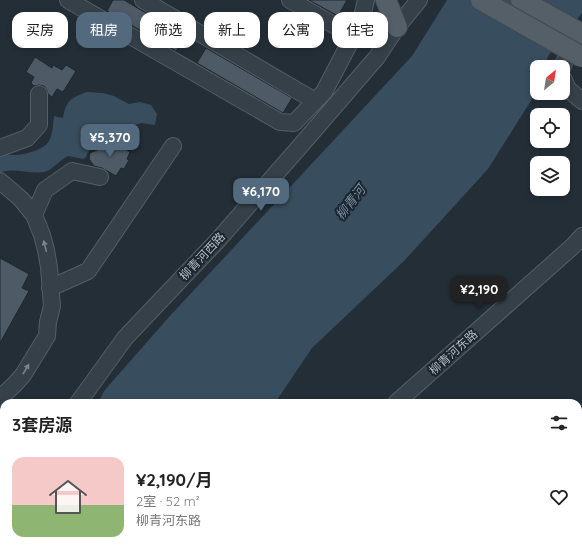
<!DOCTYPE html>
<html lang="zh">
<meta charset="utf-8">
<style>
:root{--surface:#fff;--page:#f6f6f6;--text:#222;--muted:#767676;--line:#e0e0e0;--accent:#52697e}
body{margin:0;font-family:Quicksand,"Noto Sans SC",sans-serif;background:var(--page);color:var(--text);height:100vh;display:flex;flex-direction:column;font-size:15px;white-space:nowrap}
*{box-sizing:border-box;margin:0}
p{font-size:13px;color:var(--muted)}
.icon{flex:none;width:22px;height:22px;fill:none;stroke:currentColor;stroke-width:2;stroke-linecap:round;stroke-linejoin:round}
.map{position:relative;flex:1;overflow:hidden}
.side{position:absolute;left:0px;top:399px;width:582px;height:156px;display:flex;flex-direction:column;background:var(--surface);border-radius:12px 12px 0 0;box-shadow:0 2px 6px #0003}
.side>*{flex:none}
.hud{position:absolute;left:12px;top:12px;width:558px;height:36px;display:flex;gap:8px}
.needle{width:26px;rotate:30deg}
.controls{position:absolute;left:530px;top:60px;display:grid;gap:8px}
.controls a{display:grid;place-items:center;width:40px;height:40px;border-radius:8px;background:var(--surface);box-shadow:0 2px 6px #0003;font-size:20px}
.price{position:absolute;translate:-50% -34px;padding:0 9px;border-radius:8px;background:var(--accent);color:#fff;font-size:13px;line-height:26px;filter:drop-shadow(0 1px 2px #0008)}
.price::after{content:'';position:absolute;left:50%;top:24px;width:12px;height:9px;margin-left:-6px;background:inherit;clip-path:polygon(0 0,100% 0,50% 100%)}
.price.selected{background:#222;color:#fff}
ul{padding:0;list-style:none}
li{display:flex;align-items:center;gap:12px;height:100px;padding:0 12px}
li+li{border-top:1px solid var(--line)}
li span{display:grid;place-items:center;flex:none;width:112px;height:80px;border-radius:12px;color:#555}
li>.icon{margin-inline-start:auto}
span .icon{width:48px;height:48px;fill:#fffc;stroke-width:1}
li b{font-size:17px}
h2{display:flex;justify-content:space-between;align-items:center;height:48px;padding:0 12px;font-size:17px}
.tag{padding:0 14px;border-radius:12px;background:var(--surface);box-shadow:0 2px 6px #0003;font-size:14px;line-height:36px}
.tag.selected{background:var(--accent);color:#fff}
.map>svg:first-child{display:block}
.water{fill:#384d5d}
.building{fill:#4e5b66;stroke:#1e272f}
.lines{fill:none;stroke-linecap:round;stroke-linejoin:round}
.minor-casing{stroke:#545e66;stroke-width:18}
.major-casing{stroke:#404951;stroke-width:22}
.minor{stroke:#364048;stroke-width:16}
.major{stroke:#545f68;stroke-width:20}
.major-bridge-casing{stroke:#404951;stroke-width:22;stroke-linecap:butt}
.major-bridge{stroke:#545f68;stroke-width:20}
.oneway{fill:#7a848c}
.labels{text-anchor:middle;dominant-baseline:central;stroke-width:4;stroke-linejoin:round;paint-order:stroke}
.street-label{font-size:12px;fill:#b1bbc4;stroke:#1c252d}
.water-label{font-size:13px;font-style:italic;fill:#7490a5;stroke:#1c252d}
</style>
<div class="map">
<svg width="582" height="555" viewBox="0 0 582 555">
<rect width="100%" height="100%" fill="#232e37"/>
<!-- water -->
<path class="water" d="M447,0H582V13L548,56L545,67H537V91L488,169L404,261L312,348L275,403H98L104,391L168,318L412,56Z
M87,92L103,93L114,96L129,104L140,102L151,105L157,114L155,125L141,123L130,127L128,131C110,136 93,138 86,157L83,159L68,156C60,160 54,168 47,171C33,176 11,166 0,173V153C4,153 8,155 12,155C22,156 44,150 49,141C53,134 53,124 54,116L63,118C66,100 71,98 87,92Z
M59,551H185L183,555H58Z"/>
<!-- building -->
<path class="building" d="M113,0H124L185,36L176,51L107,11Z
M309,0H347L338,16Z
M206,48L292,98L283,113L197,63Z
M35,57L52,68L53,65L62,70L66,65L76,71L63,92L57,89L52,97L48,94L47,90L44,86L39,85L34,86L31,83L34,77L26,72Z
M102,142L106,144L107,142L117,148L119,145L130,152L127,159L129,160L124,169L121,168L116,176L102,168L94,166L89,159L90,153L97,150Z
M0,258L29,274L22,288L29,291L0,343Z"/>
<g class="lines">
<defs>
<path id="minor" d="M68,0L280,122L294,123L324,92L361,21L366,0
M143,0L315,101
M290,0L353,36
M563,67V64L578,42
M563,78L568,89L582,101
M0,148L27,138L39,125V94
M0,181L21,199L34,215L42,235L46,250L49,267L52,306L48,322L47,336L23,375L14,385L0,398
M34,215L45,190L72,171L100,177
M50,288L88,271L173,146
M78,403L125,338L219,239L302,144L377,57L397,27L419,0
M396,403L573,246L582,236
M37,555L38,551
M310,555L312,551"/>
<path id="major" d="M386,0L397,27
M521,0L582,34"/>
</defs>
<!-- minor casing -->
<use href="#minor" class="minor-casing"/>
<!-- major casing -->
<use href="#major" class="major-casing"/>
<!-- minor -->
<use href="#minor" class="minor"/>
<!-- major -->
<use href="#major" class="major"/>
<defs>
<path id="major-bridge" d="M481,0L582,57"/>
</defs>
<!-- major-bridge casing -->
<use href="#major-bridge" class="major-bridge-casing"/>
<!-- major-bridge -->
<use href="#major-bridge" class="major-bridge"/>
</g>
<!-- one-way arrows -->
<defs><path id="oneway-solid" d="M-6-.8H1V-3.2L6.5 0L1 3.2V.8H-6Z"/></defs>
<g class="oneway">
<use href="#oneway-solid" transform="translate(45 246) rotate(-104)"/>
<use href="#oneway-solid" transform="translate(26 369) rotate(-59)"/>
</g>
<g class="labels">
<!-- street labels -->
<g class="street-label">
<text transform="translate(202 256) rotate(-47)">柳青河西路</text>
<text transform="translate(453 352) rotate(-42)">柳青河东路</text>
</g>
<!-- water labels -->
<g class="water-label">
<text transform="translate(350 202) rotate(-52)">柳青河</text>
</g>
</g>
</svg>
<div class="controls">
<a><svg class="needle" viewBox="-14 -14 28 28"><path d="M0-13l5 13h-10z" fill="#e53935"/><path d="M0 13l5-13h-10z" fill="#767676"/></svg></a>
<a><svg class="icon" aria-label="locate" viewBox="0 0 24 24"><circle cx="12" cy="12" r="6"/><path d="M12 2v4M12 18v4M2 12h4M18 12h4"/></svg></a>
<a><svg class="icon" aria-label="layers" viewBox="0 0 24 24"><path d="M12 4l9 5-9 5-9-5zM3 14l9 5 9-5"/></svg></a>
</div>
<b class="price" style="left:110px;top:158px">¥5,370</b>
<b class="price" style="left:261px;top:212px">¥6,170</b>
<b class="price selected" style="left:479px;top:310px">¥2,190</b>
<div class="hud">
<a class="tag">买房</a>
<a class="tag selected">租房</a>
<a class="tag">筛选</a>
<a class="tag">新上</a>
<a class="tag">公寓</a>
<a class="tag">住宅</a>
</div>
<section class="side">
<h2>3套房源<svg class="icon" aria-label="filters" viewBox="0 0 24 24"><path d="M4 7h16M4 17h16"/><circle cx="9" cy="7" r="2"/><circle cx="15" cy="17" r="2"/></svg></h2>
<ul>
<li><span style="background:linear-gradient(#f6c9c9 60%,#8fb573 0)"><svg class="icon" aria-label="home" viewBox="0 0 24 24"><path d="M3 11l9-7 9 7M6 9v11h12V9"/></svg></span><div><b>¥2,190/月</b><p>2室 · 52 m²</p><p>柳青河东路</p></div><svg class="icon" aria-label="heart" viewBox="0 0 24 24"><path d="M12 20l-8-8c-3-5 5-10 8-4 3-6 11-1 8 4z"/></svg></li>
</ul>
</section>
</div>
